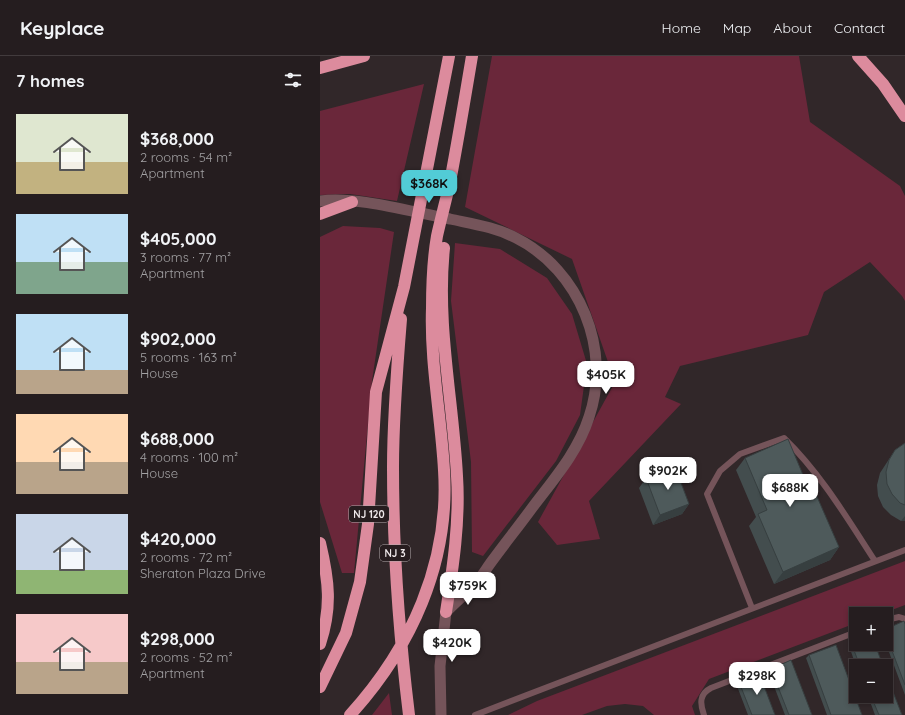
<!DOCTYPE html>
<meta charset="utf-8">
<style>
:root{--surface:#251d1f;--page:#312a2c;--text:#f1f3f6;--muted:#a3a2a4;--line:#423b3d;--accent:#52ccd6}
body{margin:0;font-family:Quicksand,sans-serif;background:var(--page);color:var(--text);height:100vh;display:flex;flex-direction:column;font-size:15px;white-space:nowrap}
*{box-sizing:border-box;margin:0}
p{font-size:13px;color:var(--muted)}
.icon{flex:none;width:22px;height:22px;fill:none;stroke:currentColor;stroke-width:2;stroke-linecap:round;stroke-linejoin:round}
.map{position:relative;flex:1;overflow:hidden}
.sheet{display:flex;flex-direction:column;background:var(--surface);width:320px}
.sheet>*{flex:none}
.buttons{position:absolute;left:529px;top:551px;display:grid;gap:8px}
.buttons a{display:grid;place-items:center;width:44px;height:44px;border-radius:0px;background:var(--surface);box-shadow:0 2px 6px #0003,0 0 0 1px var(--line);font-size:20px}
.price{position:absolute;translate:-50% -34px;padding:0 9px;border-radius:8px;background:#fff;color:#222;font-size:13px;line-height:26px;filter:drop-shadow(0 1px 2px #0008)}
.price::after{content:'';position:absolute;left:50%;top:24px;width:12px;height:9px;margin-left:-6px;background:inherit;clip-path:polygon(0 0,100% 0,50% 100%)}
.price.current{background:var(--accent);color:#111}
ul{padding:0;list-style:none}
li{display:flex;align-items:center;gap:12px;height:100px;padding:0 16px}
li span{display:grid;place-items:center;flex:none;width:112px;height:80px;border-radius:0px;color:#555}
li>.icon{margin-inline-start:auto}
span .icon{width:48px;height:48px;fill:#fffc;stroke-width:1}
li b{font-size:17px}
h2{display:flex;justify-content:space-between;align-items:center;height:48px;padding:0 16px;font-size:17px}
header{display:flex;align-items:center;gap:24px;box-sizing:border-box;height:56px;padding:0 20px;background:var(--surface);border-bottom:1px solid var(--line)}
header strong{font-size:19px}
nav{display:flex;gap:22px;margin-inline-start:auto;font-size:14px}
main{display:flex;flex:1;min-height:0}
.map>svg:first-child{display:block}
.green{fill:#6a273a}
.lines{fill:none;stroke-linecap:round;stroke-linejoin:round}
.service{stroke:#75545a;stroke-width:6}
.tertiary{stroke:#75545a;stroke-width:11}
.motorway{stroke:#dc8b9d;stroke-width:12}
.wall{fill:#434d4e}
.shaded-wall{fill:#373f40}
.building{fill:#4e5a5b;stroke:#373f40}
.labels{text-anchor:middle;dominant-baseline:central;stroke-width:4;stroke-linejoin:round;paint-order:stroke}
.shield{fill:#271d1f;stroke:#b3abad;stroke-width:1}
.shield-label{font-size:10px;font-weight:bold;fill:#efe8ea}
</style>
<header>
<strong>Keyplace</strong>
<nav><a>Home</a><a>Map</a><a>About</a><a>Contact</a></nav>
</header>
<main>
<section class="sheet">
<h2>7 homes<svg class="icon" aria-label="filters" viewBox="0 0 24 24"><path d="M4 7h16M4 17h16"/><circle cx="9" cy="7" r="2"/><circle cx="15" cy="17" r="2"/></svg></h2>
<ul>
<li><span style="background:linear-gradient(#dfe7d0 60%,#c2b280 0)"><svg class="icon" aria-label="home" viewBox="0 0 24 24"><path d="M3 11l9-7 9 7M6 9v11h12V9"/></svg></span><div><b>$368,000</b><p>2 rooms · 54 m²</p><p>Apartment</p></div></li>
<li><span style="background:linear-gradient(#bfe0f5 60%,#7fa58c 0)"><svg class="icon" aria-label="home" viewBox="0 0 24 24"><path d="M3 11l9-7 9 7M6 9v11h12V9"/></svg></span><div><b>$405,000</b><p>3 rooms · 77 m²</p><p>Apartment</p></div></li>
<li><span style="background:linear-gradient(#bfe0f5 70%,#b9a48a 0)"><svg class="icon" aria-label="home" viewBox="0 0 24 24"><path d="M3 11l9-7 9 7M6 9v11h12V9"/></svg></span><div><b>$902,000</b><p>5 rooms · 163 m²</p><p>House</p></div></li>
<li><span style="background:linear-gradient(#ffd9b3 60%,#b9a48a 0)"><svg class="icon" aria-label="home" viewBox="0 0 24 24"><path d="M3 11l9-7 9 7M6 9v11h12V9"/></svg></span><div><b>$688,000</b><p>4 rooms · 100 m²</p><p>House</p></div></li>
<li><span style="background:linear-gradient(#c9d6e8 70%,#8fb573 0)"><svg class="icon" aria-label="home" viewBox="0 0 24 24"><path d="M3 11l9-7 9 7M6 9v11h12V9"/></svg></span><div><b>$420,000</b><p>2 rooms · 72 m²</p><p>Sheraton Plaza Drive</p></div></li>
<li><span style="background:linear-gradient(#f6c9c9 60%,#b9a48a 0)"><svg class="icon" aria-label="home" viewBox="0 0 24 24"><path d="M3 11l9-7 9 7M6 9v11h12V9"/></svg></span><div><b>$298,000</b><p>2 rooms · 52 m²</p><p>Apartment</p></div></li>
</ul>
</section>
<div class="map">
<svg width="585" height="659" viewBox="0 0 585 659">
<rect width="100%" height="100%" fill="#312729"/>
<!-- green -->
<path class="green" d="M172,0H479L490,66L580,130L585,140V245L582,240L550,206L504,236L488,279L360,310L345,341L361,348L269,445L280,483L237,489L218,466L295,326L252,203L145,151Z
M104,28L77,145L30,138L0,139V55Z
M23,170L60,172L74,176L52,325L34,517H22L0,446V181Z
M135,187L180,193L227,222L252,258L267,308L260,359L236,405L163,500L152,496L151,406L131,245Z
M585,505V549L561,558H536V567L389,623L372,650L375,659H334L323,650L305,648L287,650L262,659H188L217,645Z
M69,637L72,659H52Z"/>
<g class="lines">
<!-- service -->
<path class="service" d="M432,552L387,438L400,415L420,398L464,382C501,418 527,462 555,505
M566,564L579,561L585,563
M155,659L585,494
M384,659C380,648 379,638 391,632L536,576"/>
<!-- tertiary -->
<path class="tertiary" d="M0,145C38,140 91,156 130,163C153,168 175,171 196,182C260,214 292,294 269,361C258,396 233,424 212,452C199,470 185,487 172,505C166,513 161,522 154,529C145,538 135,547 126,556L120,610L121,659"/>
<!-- motorway -->
<path class="motorway" d="M538,0L563,28L585,60
M0,12L44,0
M0,158L32,146
M124,192C116,268 133,344 137,420C140,465 133,511 126,556
M81,263C77,312 73,362 73,411C73,494 79,577 89,659
M0,487C9,525 12,551 0,588
M0,631L26,577L40,526L48,468L56,336L84,231L129,0
M30,659C91,592 130,507 124,414C121,360 110,306 112,252C112,229 113,203 117,180C121,162 126,144 130,126C138,84 145,42 152,0"/>
</g>
<!-- wall -->
<path class="wall" d="M585,387V465H581L571,459L563,451L558,440L557,429L560,417L575,394Z
M425,402L491,438L519,491L510,504L454,528L429,470L436,461L416,414Z
M326,422L369,448L362,458L333,469L319,432Z
M585,568V639L566,588V573Z
M530,584L563,610H536L528,587Z
M489,599L542,659H507L486,602Z
M451,613L492,659H465L449,617Z
M419,626L455,659H428L417,630Z
M548,640H566L582,659H555Z"/>
<!-- shaded-wall -->
<path class="shaded-wall" d="M369,448L362,458L333,469L340,459Z
M585,460V465H581Z
M519,491L510,504L454,528L463,516Z"/>
<!-- building -->
<path class="building" d="M468,383L491,438L495,436L519,491L463,516L438,458L447,454L425,402Z
M585,387V449L580,447L572,438L567,428L566,416L569,404L575,394Z
M355,411L369,448L340,459L326,422Z
M584,565L585,568V629L566,579V573Z
M536,581V588H555L563,610H540L530,584Z
M516,589L542,659H511L489,599Z
M471,604L492,659H469L451,613Z
M439,617L455,659H432L419,626Z
M566,618L582,659H559L551,640H566Z"/>
<g class="labels">
<!-- shield labels -->
<g class="shield">
<rect x="29" y="450" width="40" height="16" rx="3"/>
<rect x="60" y="489" width="30" height="16" rx="3"/>
</g>
<g class="shield-label">
<text x="49" y="458">NJ 120</text>
<text x="75" y="497">NJ 3</text>
</g>
</g>
</svg>
<div class="buttons">
<a>+</a>
<a>−</a>
</div>
<b class="price current" style="left:109px;top:148px">$368K</b>
<b class="price" style="left:286px;top:339px">$405K</b>
<b class="price" style="left:348px;top:435px">$902K</b>
<b class="price" style="left:470px;top:452px">$688K</b>
<b class="price" style="left:148px;top:550px">$759K</b>
<b class="price" style="left:132px;top:607px">$420K</b>
<b class="price" style="left:437px;top:640px">$298K</b>
</div>
</main>
